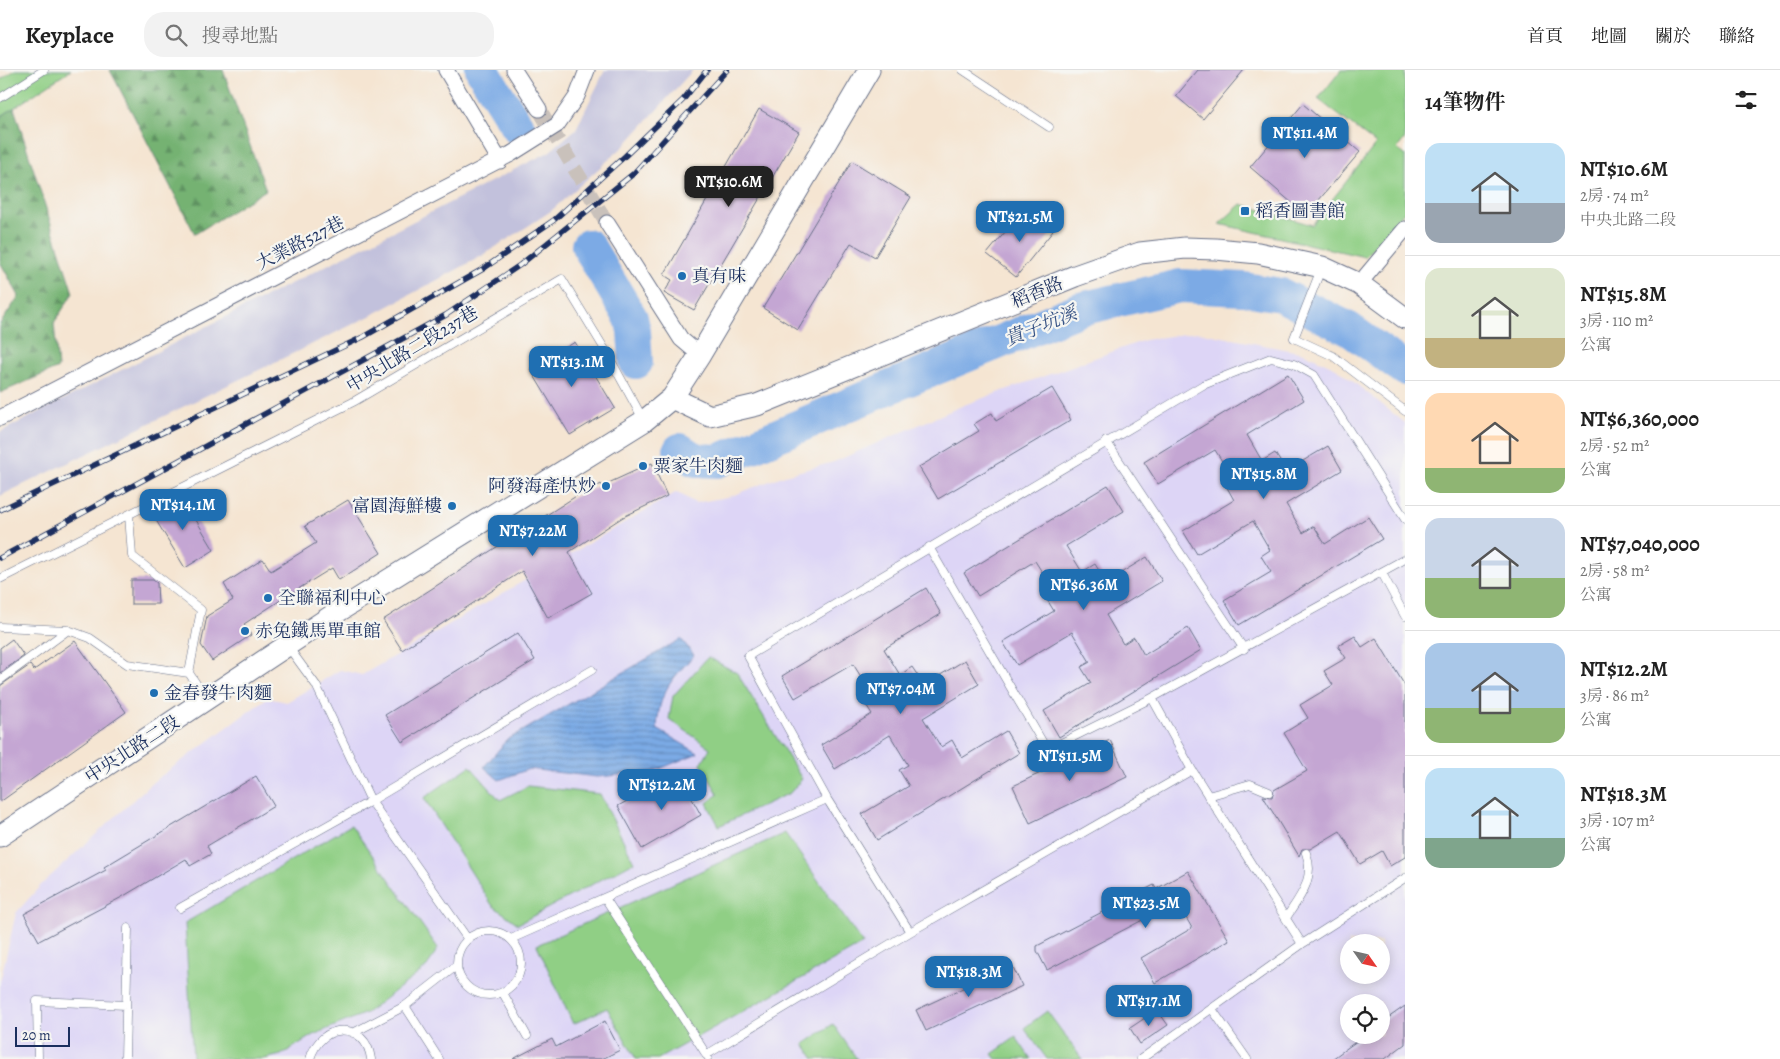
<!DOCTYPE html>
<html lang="zh-TW">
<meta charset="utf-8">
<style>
:root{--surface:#fff;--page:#f2f2f2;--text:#222;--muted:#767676;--line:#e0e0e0;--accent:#1f6fb2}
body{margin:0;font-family:Alegreya,"Noto Serif TC",serif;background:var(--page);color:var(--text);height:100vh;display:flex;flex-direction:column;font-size:19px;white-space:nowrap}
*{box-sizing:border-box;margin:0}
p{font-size:16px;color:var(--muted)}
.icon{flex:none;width:28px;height:28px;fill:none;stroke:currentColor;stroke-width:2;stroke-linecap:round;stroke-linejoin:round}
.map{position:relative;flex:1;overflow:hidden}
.drawer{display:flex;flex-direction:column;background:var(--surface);width:375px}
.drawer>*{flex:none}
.needle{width:32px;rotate:124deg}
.fabs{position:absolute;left:1340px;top:864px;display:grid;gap:10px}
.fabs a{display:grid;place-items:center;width:50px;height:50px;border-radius:50%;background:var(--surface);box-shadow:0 2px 12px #0003;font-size:25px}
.scale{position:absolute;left:15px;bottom:12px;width:55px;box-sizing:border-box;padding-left:5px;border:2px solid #1b2f5e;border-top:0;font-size:14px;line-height:18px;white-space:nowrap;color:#1b2f5e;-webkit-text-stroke:4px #f6f6f2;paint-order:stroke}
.price{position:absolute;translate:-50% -42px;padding:0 11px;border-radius:10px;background:var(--accent);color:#fff;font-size:16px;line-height:32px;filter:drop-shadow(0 1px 2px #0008)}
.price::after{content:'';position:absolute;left:50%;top:30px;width:15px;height:11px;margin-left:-8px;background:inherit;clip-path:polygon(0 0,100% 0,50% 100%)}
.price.on{background:#222;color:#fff}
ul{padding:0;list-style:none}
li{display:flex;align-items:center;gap:15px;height:125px;padding:0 20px}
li+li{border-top:1px solid var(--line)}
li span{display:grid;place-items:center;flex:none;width:140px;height:100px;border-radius:15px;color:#555}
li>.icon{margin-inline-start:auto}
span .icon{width:60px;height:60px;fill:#fffc;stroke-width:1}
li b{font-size:21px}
h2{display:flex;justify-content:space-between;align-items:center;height:60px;padding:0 20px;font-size:21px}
header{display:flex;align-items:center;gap:30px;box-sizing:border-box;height:70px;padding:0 25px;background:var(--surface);border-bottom:1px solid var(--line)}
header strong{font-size:24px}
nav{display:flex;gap:28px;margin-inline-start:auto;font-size:18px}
.search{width:350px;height:45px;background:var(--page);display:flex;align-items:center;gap:12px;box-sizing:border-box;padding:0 18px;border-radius:20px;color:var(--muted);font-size:19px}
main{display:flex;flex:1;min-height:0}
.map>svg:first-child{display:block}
.built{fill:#ddd5f6;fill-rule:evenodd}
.railway{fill:#c2c1dc}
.green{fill:#90cf85;stroke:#567f72}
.forest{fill:url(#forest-firs);stroke:#487068}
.water{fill:url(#water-rules);stroke:#4b6ca2}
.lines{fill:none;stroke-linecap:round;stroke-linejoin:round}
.stream{stroke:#7baae5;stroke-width:5.5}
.river{stroke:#7baae5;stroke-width:34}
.building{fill:#c4a6d3}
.street-tunnel{stroke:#c9c1bb;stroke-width:15;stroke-dasharray:15 8;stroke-linecap:butt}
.lane-casing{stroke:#676f87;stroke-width:9}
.street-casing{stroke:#676f87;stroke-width:17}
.secondary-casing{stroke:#676f87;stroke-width:23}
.lane{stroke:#fff;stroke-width:8}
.street{stroke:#fff;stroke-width:15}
.secondary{stroke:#fff;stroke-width:21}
.rail-casing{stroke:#1b2f5e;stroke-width:5.5}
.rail{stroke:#f6f6f2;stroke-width:4;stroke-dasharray:11;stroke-linecap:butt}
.street-bridge-casing{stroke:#676f87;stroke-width:17;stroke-linecap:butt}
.street-bridge{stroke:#fff;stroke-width:15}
.poi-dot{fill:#1f6fb2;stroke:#f6f6f2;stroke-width:2}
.labels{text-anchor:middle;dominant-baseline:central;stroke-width:4.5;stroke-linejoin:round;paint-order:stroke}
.poi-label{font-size:18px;fill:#1b2f5e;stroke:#f6f6f2;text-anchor:start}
.street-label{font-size:18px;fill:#1b2f5e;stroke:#f6f6f2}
.water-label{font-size:19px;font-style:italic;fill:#385486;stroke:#f6f6f2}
</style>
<header>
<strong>Keyplace</strong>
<div class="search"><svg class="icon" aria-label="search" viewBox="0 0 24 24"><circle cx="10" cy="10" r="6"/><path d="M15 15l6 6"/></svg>搜尋地點</div>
<nav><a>首頁</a><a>地圖</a><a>關於</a><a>聯絡</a></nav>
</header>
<main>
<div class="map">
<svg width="1405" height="989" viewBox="0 0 1405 989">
<defs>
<pattern id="forest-firs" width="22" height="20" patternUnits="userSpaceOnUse" patternTransform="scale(1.25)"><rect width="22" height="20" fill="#74b272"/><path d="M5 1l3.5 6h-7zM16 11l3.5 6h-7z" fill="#5e9161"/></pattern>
<pattern id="water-rules" width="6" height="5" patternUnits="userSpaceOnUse" patternTransform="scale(1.25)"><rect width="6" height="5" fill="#7baae5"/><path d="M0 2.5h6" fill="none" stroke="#648bbd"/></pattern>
</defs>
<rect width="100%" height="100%" fill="#f6f6f2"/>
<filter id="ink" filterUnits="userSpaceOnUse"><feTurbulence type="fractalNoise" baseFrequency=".02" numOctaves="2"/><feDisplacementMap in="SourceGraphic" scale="10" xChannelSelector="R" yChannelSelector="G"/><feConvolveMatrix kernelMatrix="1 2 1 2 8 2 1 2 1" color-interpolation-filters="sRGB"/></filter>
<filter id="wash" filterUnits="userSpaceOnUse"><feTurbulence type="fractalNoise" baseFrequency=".0096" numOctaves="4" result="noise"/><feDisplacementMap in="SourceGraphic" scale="20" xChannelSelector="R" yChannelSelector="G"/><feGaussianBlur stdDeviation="1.12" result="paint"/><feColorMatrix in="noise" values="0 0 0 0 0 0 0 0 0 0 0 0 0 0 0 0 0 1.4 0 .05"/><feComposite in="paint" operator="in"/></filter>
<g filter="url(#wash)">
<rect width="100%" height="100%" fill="#f5e5d2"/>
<!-- built -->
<path class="built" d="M1197,262L1304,283L1336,298L1405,353V989H0V912L16,843L42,814L153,712L267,628L287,632L340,600L362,605L677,422L695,433L732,426L785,405L834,392L964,335L1145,270ZM1349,872H1381V905H1349ZM1349,932H1381V965H1349Z"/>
<!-- railway -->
<path class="railway" d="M605,0H693L624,76L551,141L482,186L374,244L0,426V362L549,82L576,59Z"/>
<!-- green -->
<path class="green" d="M15,0H71L0,47V10Z
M1341,0H1405V68L1397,79L1405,85V141L1365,187L1219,154L1241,134L1312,155L1376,74L1318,29Z
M708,587L737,603L802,709L790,723L719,756L707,733L718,724L701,694L710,678L669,649L673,626Z
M470,696L500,730L528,716L600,724L634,792L518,854L492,835L424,728Z
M351,755L438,878L427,897L366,943L313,965L281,985L264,989H193L185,853Z
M785,763L863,874L658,989H636L607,938L573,954L537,875Z
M1047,941L1082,989H1047L1024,958Z
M833,954L857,989H814L804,974Z
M1016,967L1031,989H996L992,984Z"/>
<!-- forest -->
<path class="forest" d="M110,0H223L266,120L195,164Z
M14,38L73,223L54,253L58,298L0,323V254L19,226L0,192V47Z"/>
<!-- water -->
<path class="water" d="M681,569L694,585C670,612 659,621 657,659L698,683L652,702L597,707L529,699L499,710L484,697L507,670Z"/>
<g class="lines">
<!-- stream -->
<path class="stream" d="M1353,261L1356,255L1355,252"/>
<!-- river -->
<path class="river" d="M482,0L519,59
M588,176L631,248L634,261L636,292
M680,380L695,390L718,391L895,315L1080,239L1180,216L1244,219L1281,225L1349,259L1405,299"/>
</g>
<g id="blocks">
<!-- building -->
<path class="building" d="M1198,0H1244L1203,49L1176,26Z
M1303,34L1360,82L1306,145L1250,97Z
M759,39L799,62L694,240L664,223L672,210L664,205Z
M852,91L911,127L875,187L851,173L798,260L763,238Z
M1025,138L1053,161L1016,207L987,184Z
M575,272L615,338L570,365L530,299Z
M1288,304L1304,330L1247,365L1262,391L1275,383L1286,401L1328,376L1342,400L1286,434L1303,463L1314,456L1325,474L1368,447L1382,469L1239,555L1224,530L1271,502L1261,486L1270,480L1253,451L1197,484L1183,461L1234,430L1224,412L1232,407L1215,380L1158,414L1144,392Z
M1052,318L1071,350L938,429L919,397L979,361L974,354L992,343L996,351Z
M652,393L667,426L623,447L569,482L592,523L548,548L522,501L402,580L383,550L584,421L586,423L601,414L602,416Z
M1108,415L1124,441L1066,476L1082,502L1095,494L1106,512L1147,487L1162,511L1106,545L1123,574L1134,567L1144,585L1188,558L1201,580L1059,667L1044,641L1091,613L1081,597L1090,592L1072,562L1017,595L1003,572L1054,541L1043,523L1052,518L1035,491L978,526L964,503Z
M181,425L214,480L185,498L151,442Z
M348,430L381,483L339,510L332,498L290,524L244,554L251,565L212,591L201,575L207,546L233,530L224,514L263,489L271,501L316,473L305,456Z
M131,510H153L157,513L158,534H131Z
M926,518L941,544L884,579L900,605L912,597L924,615L965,590L979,614L923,648L941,677L952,670L962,688L1006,661L1019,683L877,770L862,744L909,716L899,700L908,695L890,665L835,699L821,675L872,644L861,627L870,621L853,594L795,628L782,606Z
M518,563L535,590L402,672L385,645Z
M1355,566L1362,577L1376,568L1405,616V787L1390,796L1382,781L1360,794L1340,761L1310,779H1302L1299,786L1263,726L1272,727L1274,720L1307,701L1284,663L1308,648L1300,635L1333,615L1324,601L1346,588L1338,576Z
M12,569L24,586L0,603V578Z
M75,571L126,642L0,732V616L30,595L34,600Z
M1110,670L1127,707L1030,753L1013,716Z
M693,703L702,720L691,727L701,745L642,779L618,736L649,719L653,726Z
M256,706L274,736L207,776L211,784L190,796L186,789L122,827L39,871L24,844L106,800L104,797Z
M1188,801L1229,870L1155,913L1141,888L1192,858L1177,832L1047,900L1037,881V876L1154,815L1156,819Z
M1012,895L1022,916L926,961L916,940Z
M1405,936V974L1385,989H1332L1365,965H1381V953Z
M1157,940L1168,955L1140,974L1130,958Z
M605,951L620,980L602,989H513L552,969L556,977Z"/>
</g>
</g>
<g filter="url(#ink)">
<use href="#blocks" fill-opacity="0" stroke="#676f87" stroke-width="1"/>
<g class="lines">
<!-- street-tunnel -->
<path class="street-tunnel" d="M539,39L607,153"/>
<defs>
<path id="lane" d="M963,0L1049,57
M0,28L44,0
M1321,199L1294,268L1333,286L1405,341
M1106,371L1244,579
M129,445L132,486L201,540L189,603
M929,477L1047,680L1152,628
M1382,503L1405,546
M0,509L353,332L562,209L604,278L643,349
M0,557L68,560L90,568L127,594L189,603L205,627
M289,578L316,615L371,731L467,868
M0,610L68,560
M1208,726L1250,714L1269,722
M605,828L708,987
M180,838L371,731L592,600
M1286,848C1299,828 1316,809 1306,783
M457 893a32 32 0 1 1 64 0a32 32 0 1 1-64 0Z
M910,862L827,729L748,586L1203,315L1271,288L1294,294L1314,305L1405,449
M511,869L827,729
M1302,874L1405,808
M503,923L527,966
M405,936L439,989
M1212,939L1247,989
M353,963L405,936L456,896
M706,985L910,862L1192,700
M38,989L37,931L126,935
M125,989L128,858
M310,989C321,951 366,951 371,989
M1141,989L1302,874L1192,700L1152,628L1405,489"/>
<path id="street" d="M446,0L500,91
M514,0L539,39
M557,55L577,26L587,0
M607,153L681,269L700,285
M1359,214L1405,159
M0,348L511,84"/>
<path id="secondary" d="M672,328L710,346L757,335L1075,206L1140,183L1185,178L1216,179L1258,183L1322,197L1359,214L1405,248
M0,766L342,539L644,351L672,328L700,285L869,0"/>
</defs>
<!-- lane casing -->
<use href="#lane" class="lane-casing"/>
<!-- street casing -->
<use href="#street" class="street-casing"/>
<!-- secondary casing -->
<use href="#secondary" class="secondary-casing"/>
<!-- lane -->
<use href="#lane" class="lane"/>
<!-- street -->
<use href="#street" class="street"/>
<!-- secondary -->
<use href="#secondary" class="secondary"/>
<defs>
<path id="rail" d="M0,440L363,267L483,199L554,150L625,86L683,30L707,0
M0,488L446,245L520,195L633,104L727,0"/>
</defs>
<!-- rail casing -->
<use href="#rail" class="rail-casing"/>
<!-- rail -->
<use href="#rail" class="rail"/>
<defs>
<path id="street-bridge" d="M511,84L557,55"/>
</defs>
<!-- street-bridge casing -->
<use href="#street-bridge" class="street-bridge-casing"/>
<!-- street-bridge -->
<use href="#street-bridge" class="street-bridge"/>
</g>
</g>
<!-- markers -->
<g class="poi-dot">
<rect x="1240" y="136" width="10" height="10" rx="2.5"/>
<circle cx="682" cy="206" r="5"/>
<circle cx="643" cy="396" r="5"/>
<circle cx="606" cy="416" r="5"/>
<circle cx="452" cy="436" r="5"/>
<circle cx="268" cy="528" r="5"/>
<circle cx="245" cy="561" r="5"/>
<circle cx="154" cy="623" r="5"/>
</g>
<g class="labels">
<!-- poi labels -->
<g class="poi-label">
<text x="1255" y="141">稻香圖書館</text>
<text x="692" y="206">真有味</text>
<text x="653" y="396">粟家牛肉麵</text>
<text x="596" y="416" text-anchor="end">阿發海產快炒</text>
<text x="442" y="436" text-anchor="end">富園海鮮樓</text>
<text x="278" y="528">全聯福利中心</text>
<text x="255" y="561">赤兔鐵馬單車館</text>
<text x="164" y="623">金春發牛肉麵</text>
</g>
<!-- street labels -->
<g class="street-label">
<text transform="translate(300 173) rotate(-27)">大業路527巷</text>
<text transform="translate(1037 222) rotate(-22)">稻香路</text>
<text transform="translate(412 279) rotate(-31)">中央北路二段237巷</text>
<text transform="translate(132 679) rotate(-33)">中央北路二段</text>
</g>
<!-- water labels -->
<g class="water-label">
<text transform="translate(1041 256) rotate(-22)">貴子坑溪</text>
</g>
</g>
</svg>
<div class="fabs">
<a><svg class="needle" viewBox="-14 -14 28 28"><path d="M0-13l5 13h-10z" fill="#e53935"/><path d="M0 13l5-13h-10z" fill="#767676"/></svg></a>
<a><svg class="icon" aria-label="locate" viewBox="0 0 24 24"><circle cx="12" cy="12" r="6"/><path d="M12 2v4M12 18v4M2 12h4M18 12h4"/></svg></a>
</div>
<div class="scale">20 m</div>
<b class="price" style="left:1305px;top:89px">NT$11.4M</b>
<b class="price on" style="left:729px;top:138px">NT$10.6M</b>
<b class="price" style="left:1020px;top:173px">NT$21.5M</b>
<b class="price" style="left:572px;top:318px">NT$13.1M</b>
<b class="price" style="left:1264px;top:430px">NT$15.8M</b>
<b class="price" style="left:183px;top:461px">NT$14.1M</b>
<b class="price" style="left:533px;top:487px">NT$7.22M</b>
<b class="price" style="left:1084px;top:541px">NT$6.36M</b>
<b class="price" style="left:901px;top:645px">NT$7.04M</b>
<b class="price" style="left:1070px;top:712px">NT$11.5M</b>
<b class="price" style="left:662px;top:741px">NT$12.2M</b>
<b class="price" style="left:1146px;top:859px">NT$23.5M</b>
<b class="price" style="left:969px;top:928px">NT$18.3M</b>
<b class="price" style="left:1149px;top:957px">NT$17.1M</b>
</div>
<section class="drawer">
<h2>14筆物件<svg class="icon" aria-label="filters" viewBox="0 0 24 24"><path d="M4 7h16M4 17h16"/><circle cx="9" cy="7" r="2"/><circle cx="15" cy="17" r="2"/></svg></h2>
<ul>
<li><span style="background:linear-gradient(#bfe0f5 60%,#9aa5b1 0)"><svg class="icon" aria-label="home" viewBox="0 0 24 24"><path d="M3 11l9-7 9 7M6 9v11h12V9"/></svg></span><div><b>NT$10.6M</b><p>2房 · 74 m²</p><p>中央北路二段</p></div></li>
<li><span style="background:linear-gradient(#dfe7d0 70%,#c2b280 0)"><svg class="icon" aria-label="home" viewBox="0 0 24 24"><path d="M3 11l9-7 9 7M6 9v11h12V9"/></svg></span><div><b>NT$15.8M</b><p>3房 · 110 m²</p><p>公寓</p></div></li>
<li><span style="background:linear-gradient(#ffd9b3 75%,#8fb573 0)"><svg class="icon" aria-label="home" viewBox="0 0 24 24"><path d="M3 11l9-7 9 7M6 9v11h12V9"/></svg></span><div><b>NT$6,360,000</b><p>2房 · 52 m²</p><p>公寓</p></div></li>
<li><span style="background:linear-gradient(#c9d6e8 60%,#8fb573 0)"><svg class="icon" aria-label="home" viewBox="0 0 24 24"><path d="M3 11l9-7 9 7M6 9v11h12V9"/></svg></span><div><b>NT$7,040,000</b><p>2房 · 58 m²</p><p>公寓</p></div></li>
<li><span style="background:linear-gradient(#a9c7e8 65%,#8fb573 0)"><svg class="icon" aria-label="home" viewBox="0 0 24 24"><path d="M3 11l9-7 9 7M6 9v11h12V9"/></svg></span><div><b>NT$12.2M</b><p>3房 · 86 m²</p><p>公寓</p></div></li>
<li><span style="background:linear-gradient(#bfe0f5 70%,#7fa58c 0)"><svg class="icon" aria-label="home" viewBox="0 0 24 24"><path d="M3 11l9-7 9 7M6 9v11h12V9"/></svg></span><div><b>NT$18.3M</b><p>3房 · 107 m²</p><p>公寓</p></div></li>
</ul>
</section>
</main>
